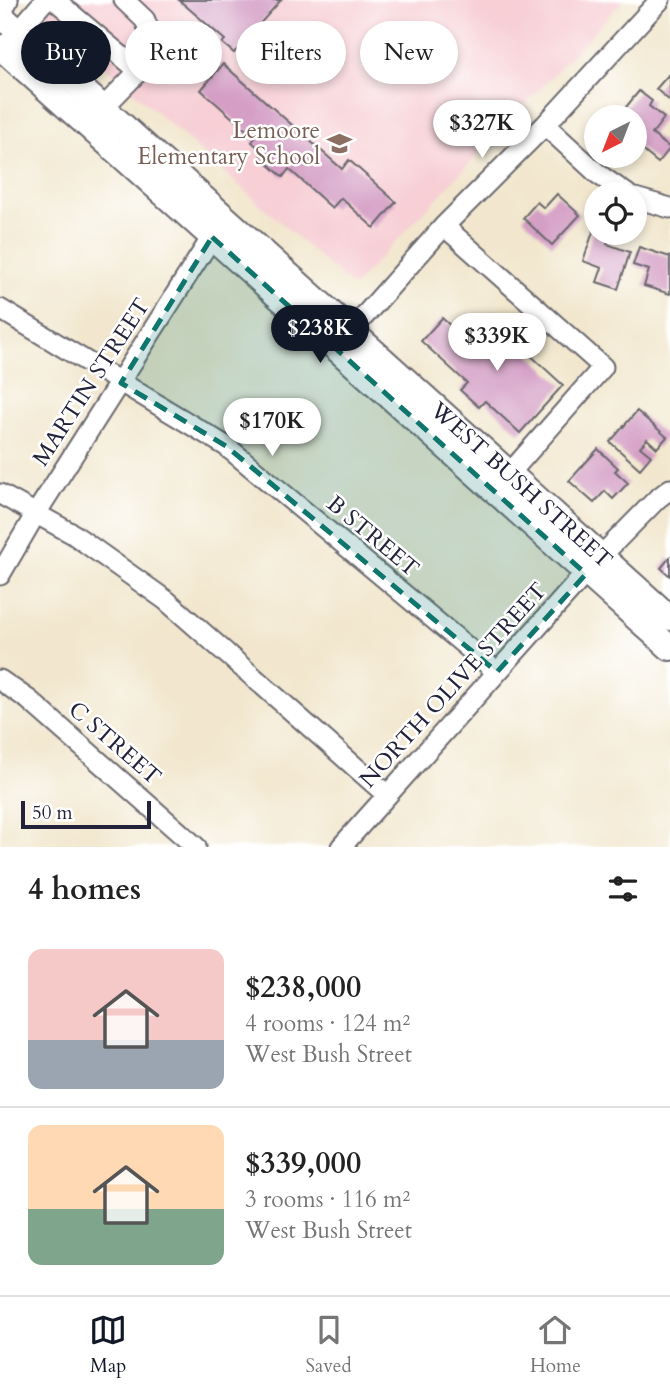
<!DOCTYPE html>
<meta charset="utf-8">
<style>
:root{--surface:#fff;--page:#f6f6f6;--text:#222;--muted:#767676;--line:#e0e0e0;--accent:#111827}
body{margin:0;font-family:Cardo,serif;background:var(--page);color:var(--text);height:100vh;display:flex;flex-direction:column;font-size:26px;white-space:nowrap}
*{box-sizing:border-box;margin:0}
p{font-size:23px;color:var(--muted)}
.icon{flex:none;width:38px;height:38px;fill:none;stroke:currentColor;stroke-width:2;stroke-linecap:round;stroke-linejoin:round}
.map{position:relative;height:847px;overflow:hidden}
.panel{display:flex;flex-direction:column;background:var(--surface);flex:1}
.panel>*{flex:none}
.hud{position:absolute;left:21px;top:21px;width:628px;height:63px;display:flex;gap:14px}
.needle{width:46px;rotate:222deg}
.fabs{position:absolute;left:584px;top:105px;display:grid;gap:14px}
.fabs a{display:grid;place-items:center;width:63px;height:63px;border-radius:50%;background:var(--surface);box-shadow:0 4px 10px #0003;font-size:35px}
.scale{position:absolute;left:21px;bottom:18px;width:130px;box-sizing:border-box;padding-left:7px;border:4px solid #22223b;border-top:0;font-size:19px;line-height:24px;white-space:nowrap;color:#22223b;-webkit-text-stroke:5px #fff;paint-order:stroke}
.price{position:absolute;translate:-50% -60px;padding:0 16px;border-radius:24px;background:#fff;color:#222;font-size:23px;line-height:46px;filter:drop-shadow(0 2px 4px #0008)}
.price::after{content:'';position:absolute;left:50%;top:42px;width:21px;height:16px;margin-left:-10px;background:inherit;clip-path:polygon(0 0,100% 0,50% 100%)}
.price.current{background:var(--accent);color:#fff}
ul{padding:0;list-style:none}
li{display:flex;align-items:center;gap:21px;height:175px;padding:0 28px}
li+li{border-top:2px solid var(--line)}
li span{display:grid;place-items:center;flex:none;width:196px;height:140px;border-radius:14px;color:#555}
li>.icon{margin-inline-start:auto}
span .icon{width:84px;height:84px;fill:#fffc;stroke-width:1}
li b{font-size:30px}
h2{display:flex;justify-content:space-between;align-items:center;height:84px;padding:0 28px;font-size:30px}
.pill{padding:0 24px;border-radius:32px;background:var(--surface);box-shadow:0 4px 10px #0003;font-size:24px;line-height:63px}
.pill.current{background:var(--accent);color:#fff}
.tabs{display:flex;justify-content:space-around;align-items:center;height:98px;border-top:2px solid var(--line);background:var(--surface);font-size:19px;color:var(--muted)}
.tabs a{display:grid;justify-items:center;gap:4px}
.tabs .current{color:var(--accent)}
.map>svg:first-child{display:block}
.built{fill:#f7cfd5}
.building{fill:#d49ec5}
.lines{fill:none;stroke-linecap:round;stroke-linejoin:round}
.minor-casing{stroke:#6b676e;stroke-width:23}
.major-casing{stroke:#6b676e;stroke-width:28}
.minor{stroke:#fff;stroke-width:19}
.major{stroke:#fff;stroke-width:24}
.marked{fill:#0f766e;fill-opacity:0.2;stroke:#0f766e;stroke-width:5;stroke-dasharray:14 9;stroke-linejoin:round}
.labels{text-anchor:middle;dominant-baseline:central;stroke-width:5;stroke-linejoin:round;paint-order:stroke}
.education-label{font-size:23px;fill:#785e54;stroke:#fff;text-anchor:end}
.street-label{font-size:23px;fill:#22223b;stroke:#fff}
</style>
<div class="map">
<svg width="670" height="847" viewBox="0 0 670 847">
<rect width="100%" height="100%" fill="#fff"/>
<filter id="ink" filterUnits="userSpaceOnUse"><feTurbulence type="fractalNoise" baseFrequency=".0143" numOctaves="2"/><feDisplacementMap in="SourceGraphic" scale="14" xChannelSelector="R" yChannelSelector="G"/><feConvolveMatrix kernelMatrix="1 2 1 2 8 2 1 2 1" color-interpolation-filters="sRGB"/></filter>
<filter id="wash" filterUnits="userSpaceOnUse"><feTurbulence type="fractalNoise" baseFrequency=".00686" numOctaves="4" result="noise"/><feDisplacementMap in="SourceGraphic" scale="28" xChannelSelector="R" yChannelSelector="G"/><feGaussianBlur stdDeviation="1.57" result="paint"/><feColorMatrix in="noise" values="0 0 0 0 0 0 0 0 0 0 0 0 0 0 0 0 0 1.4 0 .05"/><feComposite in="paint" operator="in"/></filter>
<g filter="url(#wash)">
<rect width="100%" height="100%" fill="#f2e7ce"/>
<!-- built -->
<path class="built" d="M30,0H624L353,287Z"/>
<g id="blocks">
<!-- building -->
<path class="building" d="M179,0H281L234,53L222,43L225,40Z
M223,64L342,169L349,160L396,202L374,228L341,198L332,208L289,169L283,177L260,157L264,153L252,142L255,138L201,90Z
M670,73V101L656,89Z
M639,91L652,101L649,106L664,118L652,134L670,148L658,163L635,144V117H618Z
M557,194L580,215L552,245L523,218L537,202L544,208Z
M594,229L597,233L610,235L607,244L630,252L618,289L597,282L602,268L583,261Z
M639,247L670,257V294L644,286L649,270L633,265Z
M442,318L473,346L481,337L496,350L516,327L535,344L528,353L563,385L520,433L485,401L479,407L460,390L467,383L421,341Z
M637,411L667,437L657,448L647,439L640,447L651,456L640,469L610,442Z
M598,449L618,468L615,471L628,483L613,499L605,491L594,503L569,481Z
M670,557V576L661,568Z"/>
</g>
</g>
<g filter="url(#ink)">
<use href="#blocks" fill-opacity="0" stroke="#6b676e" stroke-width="2"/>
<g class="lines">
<defs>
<path id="minor" d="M55,0L139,71
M0,16L8,0
M10,41L45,0
M94,117L139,71L151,55V36L145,20L124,0
M545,125L598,174L627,194
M635,198L670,208
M444,226L603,367L502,482
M0,309L226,446L497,672
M343,340L444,226L545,125L660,0
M0,494L73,534L167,601L387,795
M0,575L35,515L219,226
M0,680L29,700L196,847
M341,847L601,556L657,499L670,489"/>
<g id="major">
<path id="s1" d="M0,15L670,618"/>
<path d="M0,47L670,648"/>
</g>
</defs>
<!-- minor casing -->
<use href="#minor" class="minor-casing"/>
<!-- major casing -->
<use href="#major" class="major-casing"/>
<!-- minor -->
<use href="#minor" class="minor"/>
<!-- major -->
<use href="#major" class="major"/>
</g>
</g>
<!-- marked area -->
<path class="marked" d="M212,237L586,574L497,672L226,446L121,383Z"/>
<!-- icons -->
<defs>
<symbol id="school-bare" viewBox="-9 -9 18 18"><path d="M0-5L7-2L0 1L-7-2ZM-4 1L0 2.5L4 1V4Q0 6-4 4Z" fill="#8d6e63" stroke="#fff" stroke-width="2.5" paint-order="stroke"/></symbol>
</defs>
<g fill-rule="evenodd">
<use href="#school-bare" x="322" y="126" width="35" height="35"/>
</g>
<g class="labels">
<!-- education labels -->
<g class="education-label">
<text x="320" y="130">Lemoore<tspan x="320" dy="26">Elementary School</tspan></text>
</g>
<!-- street labels -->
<g class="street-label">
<text transform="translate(91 382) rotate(-57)">MARTIN STREET</text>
<text stroke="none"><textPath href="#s1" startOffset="702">WEST BUSH STREET</textPath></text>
<text transform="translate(373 536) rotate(40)">B STREET</text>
<text transform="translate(453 685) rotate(-48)">NORTH OLIVE STREET</text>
<text transform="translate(115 743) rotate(41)">C STREET</text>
</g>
</g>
</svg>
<div class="fabs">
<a><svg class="needle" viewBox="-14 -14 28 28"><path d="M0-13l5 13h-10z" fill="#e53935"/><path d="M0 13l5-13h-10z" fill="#767676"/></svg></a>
<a><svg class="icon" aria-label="locate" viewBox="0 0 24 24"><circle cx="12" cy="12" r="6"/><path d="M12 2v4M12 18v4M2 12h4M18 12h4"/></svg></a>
</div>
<div class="scale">50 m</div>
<b class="price" style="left:482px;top:160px">$327K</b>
<b class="price current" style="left:320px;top:365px">$238K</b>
<b class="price" style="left:497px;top:373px">$339K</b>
<b class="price" style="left:272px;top:458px">$170K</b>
<div class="hud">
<a class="pill current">Buy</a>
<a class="pill">Rent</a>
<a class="pill">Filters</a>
<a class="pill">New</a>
</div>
</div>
<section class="panel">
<h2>4 homes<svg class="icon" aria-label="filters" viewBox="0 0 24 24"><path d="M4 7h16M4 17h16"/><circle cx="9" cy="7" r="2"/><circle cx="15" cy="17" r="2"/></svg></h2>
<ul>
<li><span style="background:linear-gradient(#f6c9c9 65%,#9aa5b1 0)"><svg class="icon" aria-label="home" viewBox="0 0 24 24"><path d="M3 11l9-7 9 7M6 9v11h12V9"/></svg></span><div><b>$238,000</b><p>4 rooms · 124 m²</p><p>West Bush Street</p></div></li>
<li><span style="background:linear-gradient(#ffd9b3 60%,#7fa58c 0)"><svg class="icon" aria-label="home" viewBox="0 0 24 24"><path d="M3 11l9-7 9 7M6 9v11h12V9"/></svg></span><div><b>$339,000</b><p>3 rooms · 116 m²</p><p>West Bush Street</p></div></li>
</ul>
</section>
<nav class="tabs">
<a class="current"><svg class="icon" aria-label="map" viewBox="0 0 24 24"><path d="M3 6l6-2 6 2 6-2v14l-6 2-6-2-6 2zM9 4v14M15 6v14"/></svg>Map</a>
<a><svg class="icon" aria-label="saved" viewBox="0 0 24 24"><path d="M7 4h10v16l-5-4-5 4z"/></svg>Saved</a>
<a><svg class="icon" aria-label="home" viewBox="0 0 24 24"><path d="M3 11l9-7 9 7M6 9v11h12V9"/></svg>Home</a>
</nav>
